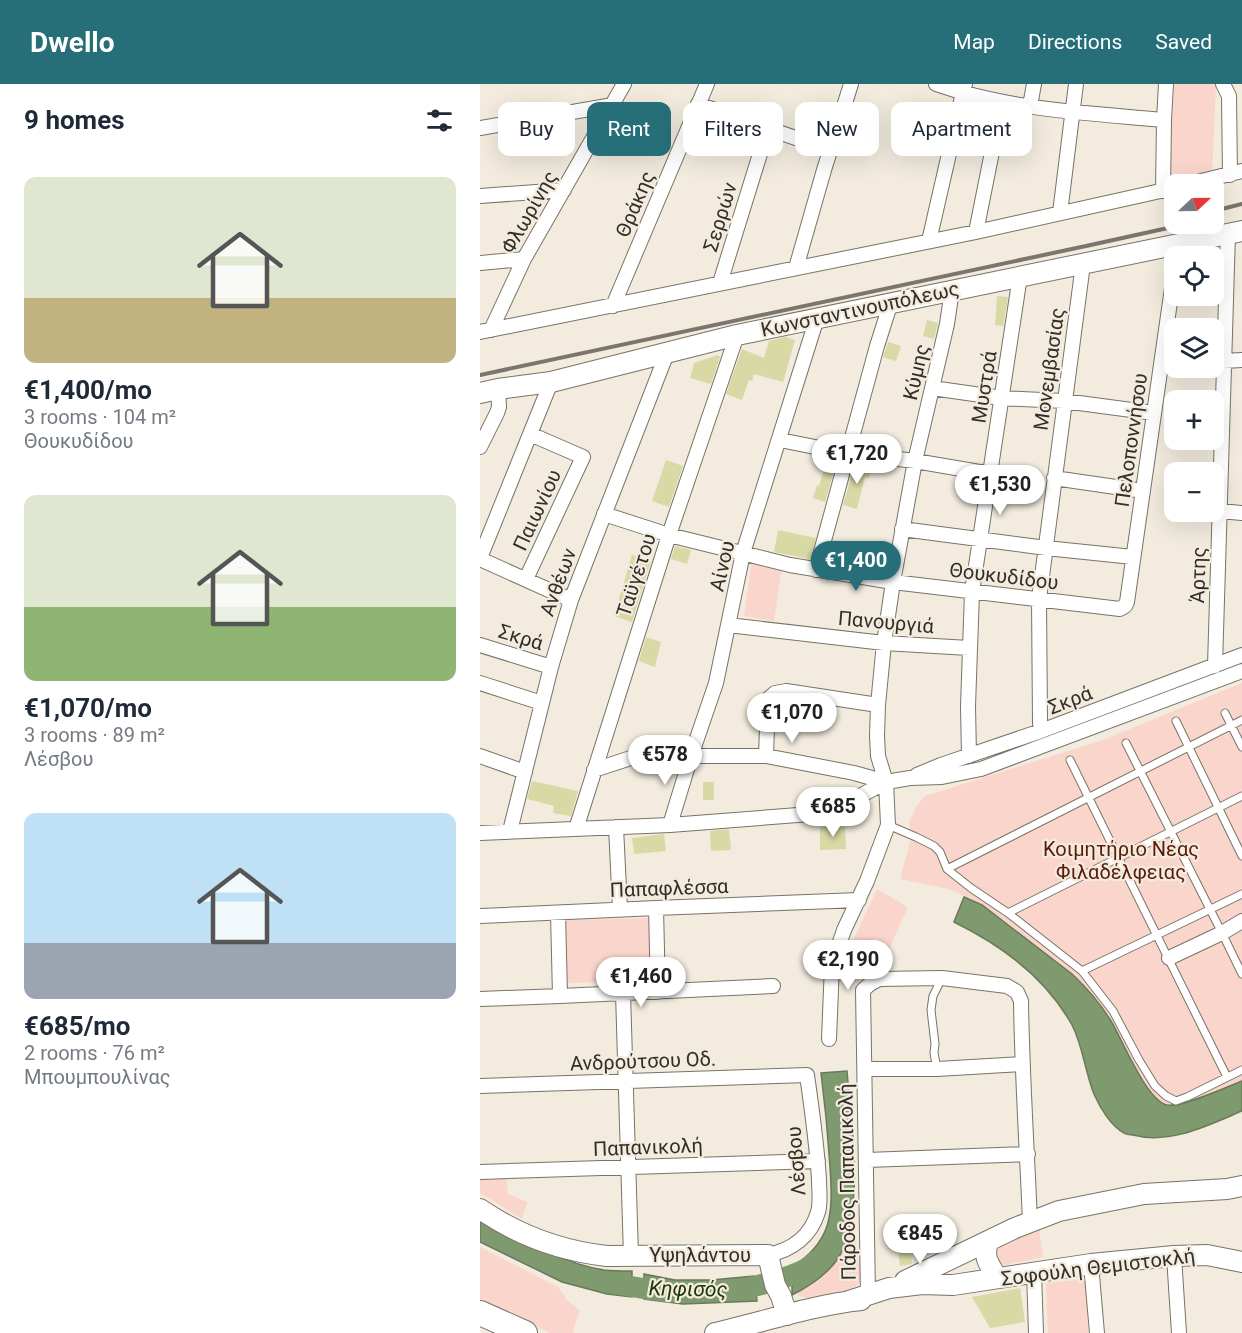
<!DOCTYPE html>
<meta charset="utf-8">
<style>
:root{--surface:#fff;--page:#f6f6f7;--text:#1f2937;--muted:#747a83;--accent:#266f78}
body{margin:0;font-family:Roboto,sans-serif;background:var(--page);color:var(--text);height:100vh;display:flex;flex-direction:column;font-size:22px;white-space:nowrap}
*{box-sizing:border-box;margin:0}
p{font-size:20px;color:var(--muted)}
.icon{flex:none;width:33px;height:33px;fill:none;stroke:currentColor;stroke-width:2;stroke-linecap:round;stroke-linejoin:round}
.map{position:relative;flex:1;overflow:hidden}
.side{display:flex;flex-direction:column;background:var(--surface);width:480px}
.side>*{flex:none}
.hud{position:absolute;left:18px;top:18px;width:570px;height:54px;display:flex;gap:12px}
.needle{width:39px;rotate:68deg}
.tools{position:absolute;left:684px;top:90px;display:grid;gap:12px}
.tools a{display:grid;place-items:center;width:60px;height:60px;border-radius:12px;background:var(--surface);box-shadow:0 6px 24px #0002;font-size:30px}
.price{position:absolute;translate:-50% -51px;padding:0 14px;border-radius:21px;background:#fff;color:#222;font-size:20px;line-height:39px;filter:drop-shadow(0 2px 3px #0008)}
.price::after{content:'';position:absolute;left:50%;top:36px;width:18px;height:14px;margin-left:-9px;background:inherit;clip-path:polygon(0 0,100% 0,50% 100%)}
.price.current{background:var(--accent);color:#fff}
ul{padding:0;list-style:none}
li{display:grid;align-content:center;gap:12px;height:318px;padding:0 24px}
li span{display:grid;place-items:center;height:186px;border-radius:12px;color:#555}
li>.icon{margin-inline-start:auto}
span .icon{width:108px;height:108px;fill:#fffc;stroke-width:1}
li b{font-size:26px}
h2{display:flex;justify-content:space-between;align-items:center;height:72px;padding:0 24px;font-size:26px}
.chip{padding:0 21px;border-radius:12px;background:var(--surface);box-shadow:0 6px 24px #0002;font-size:21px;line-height:54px}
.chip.current{background:var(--accent);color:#fff}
header{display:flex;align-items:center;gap:36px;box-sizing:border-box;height:84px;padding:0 30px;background:var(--accent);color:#fff}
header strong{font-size:28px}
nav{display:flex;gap:33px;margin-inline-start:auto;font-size:21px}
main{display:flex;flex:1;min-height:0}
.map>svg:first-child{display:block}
.green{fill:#fad5cb}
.water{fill:#7f9a6e;stroke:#687a59;stroke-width:1.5}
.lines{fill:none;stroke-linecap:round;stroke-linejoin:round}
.river{stroke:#7f9a6e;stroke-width:21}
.building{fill:#d8d9a5}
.lane-casing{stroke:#797367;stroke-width:9}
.street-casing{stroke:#797367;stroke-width:16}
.secondary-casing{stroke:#797367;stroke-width:22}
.highway-casing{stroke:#797367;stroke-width:26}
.lane{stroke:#fff;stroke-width:7}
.street{stroke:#fff;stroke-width:14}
.secondary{stroke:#fff;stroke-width:20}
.highway{stroke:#fff;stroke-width:24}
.rail{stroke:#7a766d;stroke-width:4}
.labels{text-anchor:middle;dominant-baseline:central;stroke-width:4.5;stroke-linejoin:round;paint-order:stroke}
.street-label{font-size:20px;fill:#312e29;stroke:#f2ebde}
.park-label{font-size:20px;fill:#5a1a07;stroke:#f2ebde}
.water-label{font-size:21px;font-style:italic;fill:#1c3504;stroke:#f2ebde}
</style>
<header>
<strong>Dwello</strong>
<nav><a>Map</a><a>Directions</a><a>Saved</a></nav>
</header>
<main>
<section class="side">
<h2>9 homes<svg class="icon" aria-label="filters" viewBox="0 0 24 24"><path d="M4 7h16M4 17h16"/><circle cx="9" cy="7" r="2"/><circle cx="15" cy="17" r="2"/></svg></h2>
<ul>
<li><span style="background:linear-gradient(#dfe7d0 65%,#c2b280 0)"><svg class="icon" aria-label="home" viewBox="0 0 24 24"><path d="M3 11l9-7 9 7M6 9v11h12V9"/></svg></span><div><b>€1,400/mo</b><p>3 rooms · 104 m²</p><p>Θουκυδίδου</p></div></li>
<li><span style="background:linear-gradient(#dfe7d0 60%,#8fb573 0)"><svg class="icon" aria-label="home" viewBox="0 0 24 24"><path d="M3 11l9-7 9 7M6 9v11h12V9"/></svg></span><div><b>€1,070/mo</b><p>3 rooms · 89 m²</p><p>Λέσβου</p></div></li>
<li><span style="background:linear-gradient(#bfe0f5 70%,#9aa5b1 0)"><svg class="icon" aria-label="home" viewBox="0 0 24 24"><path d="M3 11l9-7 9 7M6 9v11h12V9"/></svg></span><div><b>€685/mo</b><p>2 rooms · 76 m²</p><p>Μπουμπουλίνας</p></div></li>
</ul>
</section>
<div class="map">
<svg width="762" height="1249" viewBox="0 0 762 1249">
<rect width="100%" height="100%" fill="#f2ebde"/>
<!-- green -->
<path class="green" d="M694,0H736L732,91L688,102Z
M272,477L302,481L294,537L264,532Z
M762,599V997C748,1003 700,1024 687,1021C666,1016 642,955 631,937C620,919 607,904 592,890L502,821L469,805L420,795L431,755L429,739L436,723L445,712L623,656Z
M397,805L428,823L409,865L374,855Z
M169,834L171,897L87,899L85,836Z
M26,1091L28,1110L47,1118L42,1135L0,1109V1092Z
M559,1144L563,1173L525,1181L519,1178L516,1170L521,1160Z
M369,1146L375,1149L376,1166L383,1195C374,1210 329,1223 316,1209C344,1191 361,1180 369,1146Z
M0,1163L78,1203L87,1216L100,1227L93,1245L94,1249H70L0,1216Z
M606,1195L608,1249H568L566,1199Z"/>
<!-- water -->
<path class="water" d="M484,813L502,821L592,890C607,904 620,919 631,937C642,955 666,1016 687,1021C701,1024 747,1003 762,997V1027C729,1041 690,1061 653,1051C650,1051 647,1051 644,1049C631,1042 620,1024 614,1010C605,988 603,962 592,941C566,894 521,861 474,838Z
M367,987C371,1037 380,1089 370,1139C368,1151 365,1163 359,1173C348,1190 330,1202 312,1211V1183C328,1173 341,1160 347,1142C353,1123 351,1101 350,1082C348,1051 345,1020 341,989Z
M0,1131C39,1153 79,1179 124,1186C133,1187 143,1187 152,1187V1213L127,1210L82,1198L0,1158Z
M164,1190L195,1196H231L274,1192L277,1217L203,1220L164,1215Z"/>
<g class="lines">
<!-- river -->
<path class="river" d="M125,1198L166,1205L192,1208
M247,1207C266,1206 325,1191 336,1177"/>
</g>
<!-- building -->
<path class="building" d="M517,212L528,213L523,242L515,241Z
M447,236L458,239L454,255L443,252Z
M305,253L315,256L303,298L274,290L272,297L269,296L262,316L246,310L262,265L284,274L289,257Z
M408,258L421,262L416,277L403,273Z
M238,271L240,273L231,300L210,294L214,279Z
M349,370L358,373L345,418L333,414L337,401L339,402Z
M186,376L203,382L189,423L172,417Z
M375,379L392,381L389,394L385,393L377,425L363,421Z
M298,446L336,454L330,475L294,468Z
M195,462L211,466L207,480L191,475Z
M152,471L171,477L152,538L134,532Z
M166,553L181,558L175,583L159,577Z
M52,697L98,707L91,732L73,729L74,722L47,715Z
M223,698H234V716H223Z
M340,743H365L366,765L340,766Z
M249,745L251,766L231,767L230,747Z
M184,750L186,767L154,770L152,754Z
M429,1153L432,1180L420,1182L417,1155Z
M540,1204L545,1238L510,1244L492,1213Z"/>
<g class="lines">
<defs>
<path id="lane" d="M745,629L762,663
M696,637L762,772
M646,659L742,849L762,890
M590,676L747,993
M408,741L436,753L454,762L460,768L467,785L491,804L528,829L602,887L633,927L659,976L675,1002L686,1012L696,1017L707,1013L762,986
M467,785L762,636
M528,829L762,712
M602,887L762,810
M457,985L454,969L455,960L451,926L453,912L462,894"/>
<path id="street" d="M456,0C529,26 608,29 684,36
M743,0L749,12L750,91
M218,20L350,66
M550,22L554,0
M0,44L133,21
M709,100L762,87
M683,107L684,36L686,0
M0,112L84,106
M580,129L596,0
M496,148L522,18
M449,157L485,0
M0,179L44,175
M316,184L344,86L371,0
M240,199L288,44
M133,222L227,0
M11,246L44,175L144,0
M0,248L496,148L694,104
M744,277L762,276
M452,304L522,314L584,317L674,329
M300,356L340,364
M0,363L17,329L19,323L18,305
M368,369L435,377L511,390
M574,394L663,407
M740,427L762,429
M124,430L189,451L310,481L413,498L640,525L645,522L647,518L694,190
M422,445L566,464L653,473
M0,474L71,298
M0,475L91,516
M336,486L397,262L411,218
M46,495L103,373L50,350
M248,541L404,559L489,564
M0,561L71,583
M735,582L748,149
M0,599L62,619
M561,647L560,639L559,515L603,180
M0,672L45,688
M286,672L288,615L295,609L306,607L398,621
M489,672L488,622L492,508L540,192
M114,686L166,669H181L211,672H286L374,689L406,698
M437,691L461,681L561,647L762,571
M190,741L211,672L236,599L263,469L337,234
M136,743L140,825
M96,745L189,451L257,251
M30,747L71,583L91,516L187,269
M0,749L190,741L344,729L352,727L406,698L430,694L462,693L501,685L762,587
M176,824L178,908
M78,829L80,912
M0,832L176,824L379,816
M689,874L742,849L762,837
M143,909L151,1172
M0,915L80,912L293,902
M349,955L352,881L364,846L387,797L408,741L406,698L398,672L397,652L398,621L404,559L413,498L435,377L467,240L472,206
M385,985H457L542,980
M0,1002L327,991C332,1026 337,1061 339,1096C339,1107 341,1118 338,1128C331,1152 312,1166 288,1171
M387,1076L548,1070
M0,1088L338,1077
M694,1172L699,1249
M611,1180L617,1249
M554,1188L556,1249
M388,1211L383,906L390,900L399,895L462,894L527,902L537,908L541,917C542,991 547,1064 550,1138"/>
<path id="secondary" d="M0,309L18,305L71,298L257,251L762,147
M0,1125C38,1151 82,1167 127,1172L288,1171L295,1201L301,1212L307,1231
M508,1157C503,1177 509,1178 517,1194
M425,1197L535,1144L579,1127L664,1110L747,1105L762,1102
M369,1217L409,1204L442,1200L473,1201L611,1180L694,1172L727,1171L762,1178
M235,1249C283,1238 333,1221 381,1216"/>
<path id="highway" d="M0,1229L45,1249"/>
</defs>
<!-- lane casing -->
<use href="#lane" class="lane-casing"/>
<!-- street casing -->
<use href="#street" class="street-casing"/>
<!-- secondary casing -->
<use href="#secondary" class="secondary-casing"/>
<!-- highway casing -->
<use href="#highway" class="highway-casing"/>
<!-- lane -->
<use href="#lane" class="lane"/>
<!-- street -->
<use href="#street" class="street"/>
<!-- secondary -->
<use href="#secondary" class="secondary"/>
<!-- highway -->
<use href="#highway" class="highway"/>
<!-- rail -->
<path class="rail" d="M734,127L762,120
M0,291L606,162L706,140"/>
</g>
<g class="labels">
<!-- street labels -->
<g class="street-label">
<text transform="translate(155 120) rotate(-67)">Θράκης</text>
<text transform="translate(49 128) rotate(-60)">Φλωρίνης</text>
<text transform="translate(240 133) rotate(-73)">Σερρών</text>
<text transform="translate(380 225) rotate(-12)">Κωνσταντινουπόλεως</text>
<text transform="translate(569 285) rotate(-82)">Μονεμβασίας</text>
<text transform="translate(436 288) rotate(-77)">Κύμης</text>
<text transform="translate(504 303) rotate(-81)">Μυστρά</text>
<text transform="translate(651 356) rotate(-82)">Πελοποννήσου</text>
<text transform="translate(57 426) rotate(-65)">Παιωνίου</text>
<text transform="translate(242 482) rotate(-77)">Αίνου</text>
<text transform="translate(156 491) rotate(-72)">Ταϋγέτου</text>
<text transform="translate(718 491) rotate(-88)">Άρτης</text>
<text transform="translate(524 492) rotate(7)">Θουκυδίδου</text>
<text transform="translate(78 498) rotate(-70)">Ανθέων</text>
<text transform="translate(406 538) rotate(5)">Πανουργιά</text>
<text transform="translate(41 553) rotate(17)">Σκρά</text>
<text transform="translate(590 616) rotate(-21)">Σκρά</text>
<text transform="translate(189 804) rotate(-2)">Παπαφλέσσα</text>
<text transform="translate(163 977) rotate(-2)">Ανδρούτσου Οδ.</text>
<text transform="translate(168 1063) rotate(-2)">Παπανικολή</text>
<text transform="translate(316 1077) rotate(-94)">Λέσβου</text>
<text transform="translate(367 1098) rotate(-91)">Πάροδος Παπανικολή</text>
<text x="220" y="1171">Υψηλάντου</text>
<text transform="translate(618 1183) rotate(-7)">Σοφούλη Θεμιστοκλή</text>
</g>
<!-- park labels -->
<g class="park-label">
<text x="641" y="765">Κοιμητήριο Νέας<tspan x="641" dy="23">Φιλαδέλφειας</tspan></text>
</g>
<!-- water labels -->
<g class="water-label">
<text transform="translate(208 1205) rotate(1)">Κηφισός</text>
</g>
</g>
</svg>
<div class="tools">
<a><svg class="needle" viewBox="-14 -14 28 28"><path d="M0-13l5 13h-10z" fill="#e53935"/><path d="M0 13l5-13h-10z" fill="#747a83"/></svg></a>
<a><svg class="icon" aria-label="locate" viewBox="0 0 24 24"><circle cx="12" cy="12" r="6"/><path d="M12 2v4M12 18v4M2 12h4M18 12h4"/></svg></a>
<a><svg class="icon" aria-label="layers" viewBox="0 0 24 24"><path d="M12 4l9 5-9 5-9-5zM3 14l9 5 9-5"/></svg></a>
<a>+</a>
<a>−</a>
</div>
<b class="price" style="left:377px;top:401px">€1,720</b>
<b class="price" style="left:520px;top:432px">€1,530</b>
<b class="price current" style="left:376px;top:508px">€1,400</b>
<b class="price" style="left:312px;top:660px">€1,070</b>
<b class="price" style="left:185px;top:702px">€578</b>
<b class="price" style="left:353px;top:754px">€685</b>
<b class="price" style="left:368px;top:907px">€2,190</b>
<b class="price" style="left:161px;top:924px">€1,460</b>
<b class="price" style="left:440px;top:1181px">€845</b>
<div class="hud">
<a class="chip">Buy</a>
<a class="chip current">Rent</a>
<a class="chip">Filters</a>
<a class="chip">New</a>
<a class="chip">Apartment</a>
</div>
</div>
</main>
